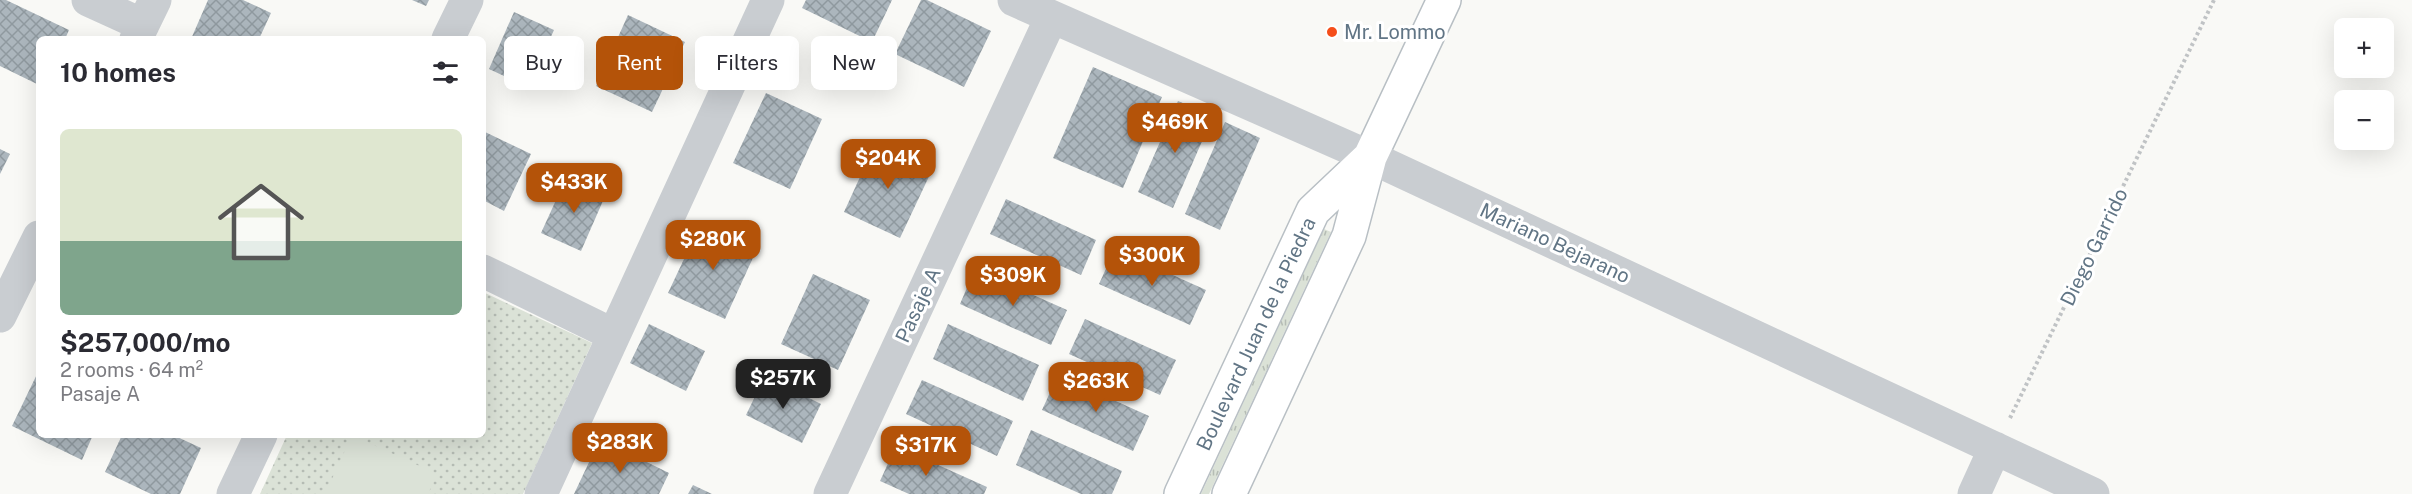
<!DOCTYPE html>
<meta charset="utf-8">
<style>
:root{--surface:#fff;--page:#f7f7f7;--text:#2b2b33;--muted:#7c7c81;--line:#e1e1e2;--accent:#b45309}
body{margin:0;font-family:"Public Sans",sans-serif;background:var(--page);color:var(--text);height:100vh;display:flex;flex-direction:column;font-size:22px;white-space:nowrap}
*{box-sizing:border-box;margin:0}
p{font-size:20px;color:var(--muted)}
.icon{flex:none;width:33px;height:33px;fill:none;stroke:currentColor;stroke-width:2;stroke-linecap:round;stroke-linejoin:round}
.map{position:relative;flex:1;overflow:hidden}
.side{position:absolute;left:36px;top:36px;width:450px;height:402px;display:flex;flex-direction:column;background:var(--surface);border-radius:9px;box-shadow:0 6px 24px #0002}
.side>*{flex:none}
.top-card{position:absolute;left:504px;top:36px;width:570px;height:54px;display:flex;gap:12px}
.fabs{position:absolute;left:2334px;top:18px;display:grid;gap:12px}
.fabs a{display:grid;place-items:center;width:60px;height:60px;border-radius:9px;background:var(--surface);box-shadow:0 6px 24px #0002;font-size:30px}
.price{position:absolute;translate:-50% -51px;padding:0 14px;border-radius:12px;background:var(--accent);color:#fff;font-size:20px;line-height:39px;filter:drop-shadow(0 2px 3px #0008)}
.price::after{content:'';position:absolute;left:50%;top:36px;width:18px;height:14px;margin-left:-9px;background:inherit;clip-path:polygon(0 0,100% 0,50% 100%)}
.price.active{background:#222;color:#fff}
ul{padding:0;list-style:none}
li{display:grid;align-content:center;gap:12px;height:318px;padding:0 24px}
li+li{border-top:2px solid var(--line)}
li span{display:grid;place-items:center;height:186px;border-radius:9px;color:#555}
li>.icon{margin-inline-start:auto}
span .icon{width:108px;height:108px;fill:#fffc;stroke-width:1}
li b{font-size:26px}
h2{display:flex;justify-content:space-between;align-items:center;height:72px;padding:0 24px;font-size:26px}
.tag{padding:0 21px;border-radius:9px;background:var(--surface);box-shadow:0 6px 24px #0002;font-size:21px;line-height:54px}
.tag.active{background:var(--accent);color:#fff}
.map>svg:first-child{display:block}
.grass{fill:url(#grass-tufts)}
.park{fill:url(#park-dots)}
.garden{fill:#dbe2d7}
.building{fill:url(#building-cross-hatch)}
.lines{fill:none;stroke-linecap:round;stroke-linejoin:round}
.secondary-casing{stroke:#b8bfc4;stroke-width:36}
.path{stroke:#c0c3c5;stroke-width:4;stroke-dasharray:3 3;stroke-linecap:butt}
.minor{stroke:#c9cdd1;stroke-width:33}
.secondary{stroke:#fff;stroke-width:33}
.poi-dot{fill:#f54e1a;stroke:#fff;stroke-width:2}
.labels{text-anchor:middle;dominant-baseline:central;stroke-width:6;stroke-linejoin:round;paint-order:stroke}
.poi-label{font-size:20px;fill:#617585;stroke:#fff;text-anchor:start}
.street-label{font-size:20px;fill:#617585;stroke:#fff}
</style>
<div class="map">
<svg width="2412" height="494" viewBox="0 0 2412 494">
<defs>
<pattern id="grass-tufts" width="24" height="20" patternUnits="userSpaceOnUse" patternTransform="scale(1.5)"><rect width="24" height="20" fill="#dbe2d7"/><path d="M3 7l-1-3M5 7V3M7 7l1-3M15 17l-1-3M17 17v-4M19 17l1-3" fill="none" stroke="#b5bcb4"/></pattern>
<pattern id="park-dots" width="8" height="8" patternUnits="userSpaceOnUse" patternTransform="scale(1.5)"><rect width="8" height="8" fill="#dbe2d7"/><path d="M2 2h.1M6 6h.1" fill="none" stroke="#b5bcb4" stroke-width="1.8" stroke-linecap="round"/></pattern>
<pattern id="building-cross-hatch" width="8" height="8" patternUnits="userSpaceOnUse" patternTransform="scale(1.5)"><rect width="8" height="8" fill="#acb6bd"/><path d="M0 0l8 8M0 8l8-8" fill="none" stroke="#8f999f"/></pattern>
</defs>
<rect width="100%" height="100%" fill="#f9f9f6"/>
<!-- grass -->
<path class="grass" d="M1324,229L1331,232L1209,494H1201Z"/>
<!-- park -->
<path class="park" d="M483,292L592,343L523,494H260L287,435H483Z"/>
<!-- garden -->
<path class="garden" d="M352,435L437,474L428,494H325Z"/>
<!-- building -->
<path class="building" d="M0,0H6L69,30L65,39H39V85L0,66Z
M208,0H243L271,13L259,39H191Z
M412,0H429L426,6Z
M806,0H892L872,42L802,8Z
M921,0H927L991,31L964,87L895,54Z
M514,12L554,30L528,87L489,69Z
M628,15L685,42L652,112L596,86Z
M1093,67L1162,97L1123,188L1053,158Z
M766,93L822,119L790,189L733,163Z
M1178,101L1213,116L1173,208L1138,192Z
M1225,122L1260,138L1220,230L1185,214Z
M483,131L531,154L504,211L483,200Z
M876,142L933,168L900,238L844,212Z
M0,149L10,154L0,174Z
M567,176L606,194L581,251L541,233Z
M1006,199L1096,240L1081,275L990,234Z
M701,223L757,249L725,319L668,293Z
M1115,249L1206,290L1190,325L1099,284Z
M975,269L1067,310L1051,345L960,304Z
M813,274L870,300L838,370L781,344Z
M1085,319L1176,360L1160,395L1069,354Z
M649,324L705,351L686,391L630,363Z
M948,324L1039,365L1023,401L933,359Z
M39,370V435H93L82,460L12,426Z
M1058,375L1149,416L1133,451L1042,410Z
M765,376L821,404L802,443L746,415Z
M922,380L1013,421L997,456L906,414Z
M1031,430L1122,471L1112,494H1081L1016,465Z
M122,435H173L201,448L180,494H151L105,472Z
M600,439L669,473L659,494H574Z
M896,446L987,487L984,494H909L880,481Z
M693,485L712,494H688Z"/>
<g class="lines">
<defs>
<path id="secondary" d="M1181,494L1313,211L1370,157
M1229,494L1349,236L1370,157L1444,0"/>
</defs>
<!-- secondary casing -->
<use href="#secondary" class="secondary-casing"/>
<!-- path -->
<path class="path" d="M2010,418L2214,0"/>
<!-- minor -->
<path class="minor" d="M88,0L143,25
M1014,0L1370,157L2093,494
M136,39L155,0
M448,39L467,0
M483,271L614,335
M0,316L39,237
M233,494L261,435
M541,494L768,0
M830,494L1051,18
M1974,494L1995,448"/>
<!-- secondary -->
<use href="#secondary" class="secondary"/>
</g>
<!-- markers -->
<circle class="poi-dot" cx="1332" cy="32" r="6"/>
<g class="labels">
<!-- poi labels -->
<g class="poi-label">
<text x="1344" y="32">Mr. Lommo</text>
</g>
<!-- street labels -->
<g class="street-label">
<text transform="translate(1555 243) rotate(25)">Mariano Bejarano</text>
<text transform="translate(2094 247) rotate(-64)">Diego Garrido</text>
<text transform="translate(918 305) rotate(-65)">Pasaje A</text>
<text transform="translate(1256 334) rotate(-65)">Boulevard Juan de la Piedra</text>
</g>
</g>
</svg>
<div class="fabs">
<a>+</a>
<a>−</a>
</div>
<b class="price" style="left:1175px;top:154px">$469K</b>
<b class="price" style="left:888px;top:190px">$204K</b>
<b class="price" style="left:574px;top:214px">$433K</b>
<b class="price" style="left:713px;top:271px">$280K</b>
<b class="price" style="left:1152px;top:287px">$300K</b>
<b class="price" style="left:1013px;top:307px">$309K</b>
<b class="price active" style="left:783px;top:410px">$257K</b>
<b class="price" style="left:1096px;top:413px">$263K</b>
<b class="price" style="left:620px;top:474px">$283K</b>
<b class="price" style="left:926px;top:477px">$317K</b>
<div class="top-card">
<a class="tag">Buy</a>
<a class="tag active">Rent</a>
<a class="tag">Filters</a>
<a class="tag">New</a>
</div>
<section class="side">
<h2>10 homes<svg class="icon" aria-label="filters" viewBox="0 0 24 24"><path d="M4 7h16M4 17h16"/><circle cx="9" cy="7" r="2"/><circle cx="15" cy="17" r="2"/></svg></h2>
<ul>
<li><span style="background:linear-gradient(#dfe7d0 60%,#7fa58c 0)"><svg class="icon" aria-label="home" viewBox="0 0 24 24"><path d="M3 11l9-7 9 7M6 9v11h12V9"/></svg></span><div><b>$257,000/mo</b><p>2 rooms · 64 m²</p><p>Pasaje A</p></div></li>
</ul>
</section>
</div>
